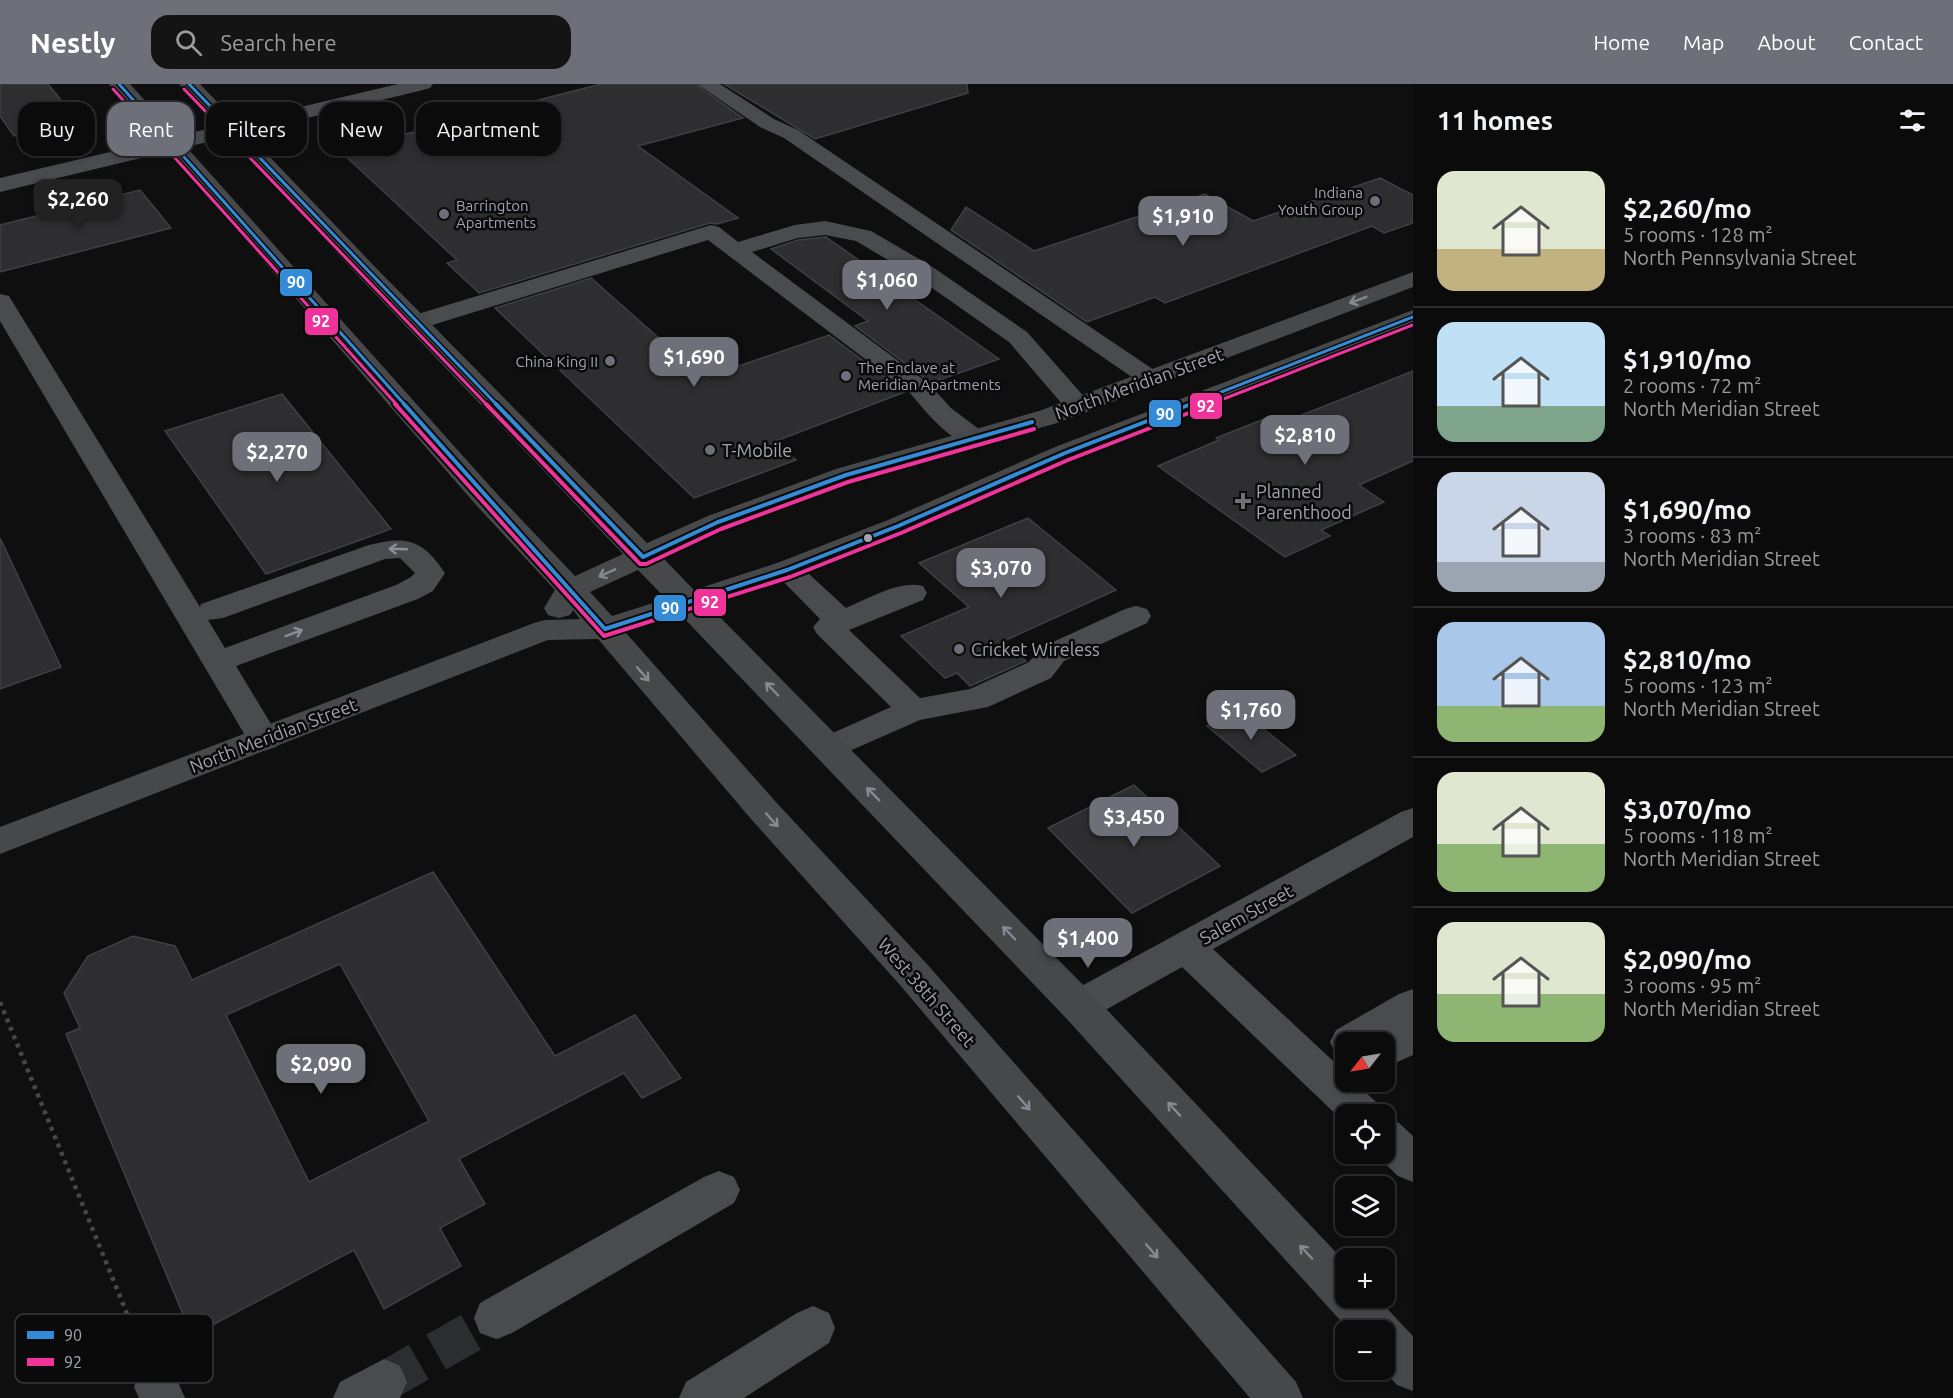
<!DOCTYPE html>
<meta charset="utf-8">
<style>
:root{--surface:#0b0b0c;--page:#141415;--text:#f1f3f6;--muted:#9a9b9d;--line:#2b2b2d;--accent:#6d7079}
body{margin:0;font-family:Ubuntu,sans-serif;background:var(--page);color:var(--text);height:100vh;display:flex;flex-direction:column;font-size:22px;white-space:nowrap}
*{box-sizing:border-box;margin:0}
p{font-size:20px;color:var(--muted)}
.icon{flex:none;width:33px;height:33px;fill:none;stroke:currentColor;stroke-width:2;stroke-linecap:round;stroke-linejoin:round}
.map{position:relative;flex:1;overflow:hidden}
.details{display:flex;flex-direction:column;background:var(--surface);width:540px}
.details>*{flex:none}
.top-card{position:absolute;left:18px;top:18px;width:570px;height:54px;display:flex;gap:12px}
.needle{width:39px;rotate:239deg}
.fabs{position:absolute;left:1335px;top:948px;display:grid;gap:12px}
.fabs a{display:grid;place-items:center;width:60px;height:60px;border-radius:12px;background:var(--surface);box-shadow:0 3px 9px #0003,0 0 0 2px var(--line);font-size:30px}
.price{position:absolute;translate:-50% -51px;padding:0 14px;border-radius:12px;background:var(--accent);color:#fff;font-size:20px;line-height:39px;filter:drop-shadow(0 2px 3px #0008)}
.price::after{content:'';position:absolute;left:50%;top:36px;width:18px;height:14px;margin-left:-9px;background:inherit;clip-path:polygon(0 0,100% 0,50% 100%)}
.price.active{background:#222;color:#fff}
ul{padding:0;list-style:none}
li{display:flex;align-items:center;gap:18px;height:150px;padding:0 24px}
li+li{border-top:2px solid var(--line)}
li span{display:grid;place-items:center;flex:none;width:168px;height:120px;border-radius:18px;color:#555}
li>.icon{margin-inline-start:auto}
span .icon{width:72px;height:72px;fill:#fffc;stroke-width:1}
li b{font-size:26px}
h2{display:flex;justify-content:space-between;align-items:center;height:72px;padding:0 24px;font-size:26px}
.pill{padding:0 21px;border-radius:18px;background:var(--surface);box-shadow:0 3px 9px #0003,0 0 0 2px var(--line);font-size:21px;line-height:54px}
.pill.active{background:var(--accent);color:#fff}
header{display:flex;align-items:center;gap:36px;box-sizing:border-box;height:84px;padding:0 30px;background:var(--accent);color:#fff}
header strong{font-size:28px}
nav{display:flex;gap:33px;margin-inline-start:auto;font-size:21px}
.search{width:420px;height:54px;background:var(--page);display:flex;align-items:center;gap:15px;box-sizing:border-box;padding:0 21px;border-radius:18px;color:var(--muted);font-size:22px}
main{display:flex;flex:1;min-height:0}
.map>svg:first-child{display:block}
.building{fill:#2e2e30;stroke:#3e4044;stroke-width:1.5;fill-rule:evenodd}
.lines{fill:none;stroke-linecap:round;stroke-linejoin:round}
.minor-tunnel{stroke:#2c2d30;stroke-width:40;stroke-dasharray:40 20;stroke-linecap:butt}
.path{stroke:#45474a;stroke-width:4.5;stroke-dasharray:4 5;stroke-linecap:butt}
.minor{fill:#4a4b4f;fill-rule:evenodd}
.major{fill:#46484a;fill-rule:evenodd}
.bus-1-far1-casing{stroke:#0a0a0b;stroke-width:6}
.bus-1-casing{stroke:#0a0a0b;stroke-width:8}
.bus-2-far1-casing{stroke:#0a0a0b;stroke-width:6}
.bus-2-casing{stroke:#0a0a0b;stroke-width:8}
.bus-1-far1{stroke:#338bd7;stroke-width:3}
.bus-1{stroke:#338bd7;stroke-width:4}
.bus-2-far1{stroke:#ef339a;stroke-width:3}
.bus-2{stroke:#ef339a;stroke-width:4}
.oneway{stroke:#858992}
.oneway2{stroke:#8a8e98}
.poi-dot{fill:#6d7079;stroke:#0a0a0b;stroke-width:2}
.bus-dot{fill:#a0a5b1;stroke:#0a0a0b;stroke-width:2}
.labels{text-anchor:middle;dominant-baseline:central;stroke-width:5;stroke-linejoin:round;paint-order:stroke}
.far-poi-label{font-size:15px;fill:#a0a5b1;stroke:#0a0a0b;text-anchor:end}
.street-label{font-size:18px;fill:#a0a5b1;stroke:#0a0a0b}
.poi-label{font-size:18px;fill:#a0a5b1;stroke:#0a0a0b;text-anchor:start}
.key{fill:#0a0a0b;stroke:#37383d;stroke-width:1.5}
.key-label{font-size:16px;fill:#a0a5b1}
.line-badge{stroke:#0a0a0b;stroke-width:2}
.badge-label{font-size:16px;text-anchor:middle;font-weight:bold;fill:#fff}
</style>
<header>
<strong>Nestly</strong>
<div class="search"><svg class="icon" aria-label="search" viewBox="0 0 24 24"><circle cx="10" cy="10" r="6"/><path d="M15 15l6 6"/></svg>Search here</div>
<nav><a>Home</a><a>Map</a><a>About</a><a>Contact</a></nav>
</header>
<main>
<div class="map">
<svg width="1413" height="1314" viewBox="0 0 1413 1314">
<rect width="100%" height="100%" fill="#0f0f10"/>
<!-- building -->
<path class="building" d="M0,0H48L78,37L14,52L0,32Z
M601,0H695L743,34L638,62L738,134L717,140L710,139L479,209L447,179L457,176L340,67Z
M724,0H967L968,9L815,55Z
M1380,94L1413,111V139L1384,149L1372,142L1165,219L1155,213L1087,238L951,146L966,123L1034,167L1205,110L1253,137Z
M140,106L171,144L0,188V141Z
M826,153L999,275L931,299L855,242L868,237L771,165L798,156Z
M591,194L704,294L829,251L905,308L776,357L796,376L694,414L495,224Z
M1413,287V377L1359,401L1384,418L1321,446L1330,452L1285,473L1158,382L1219,356L1216,354L1269,333L1279,340Z
M282,310L391,445L266,490L165,347Z
M1028,434L1116,506L1004,557L1026,577L970,602L957,589L945,594L901,552L969,523L919,479Z
M0,454L61,583L0,605Z
M1240,626L1296,671L1262,688L1207,642Z
M1134,701L1220,782L1132,829L1048,744Z
M433,788L555,972L635,931L681,994L642,1014L624,989L459,1075L485,1120L440,1144L461,1182L384,1225L354,1166L192,1252L66,950L80,944L64,909L88,872L133,852L175,862L192,896ZM340,880L429,1037L309,1098L226,931Z"/>
<g class="lines">
<!-- minor-tunnel -->
<path class="minor-tunnel" d="M384,1298L496,1234"/>
<!-- path -->
<path class="path" d="M0,918L141,1264"/>
<!-- minor -->
<path class="minor" d="M398,0H433L430,4L423,6L0,108V94Z
M697,0H720L774,35L798,46L1160,290L1164,295L1160,300L1151,303L1142,300L784,54L760,43Z
M825,137L871,147L931,182L1027,248L1087,316L1091,322L1087,328L1078,330L1069,328L1009,258L915,192L856,157L825,151L798,154L752,168L928,299L951,324L984,349L988,355L984,361C957,368 927,329 910,309L708,156L426,243L417,245L408,243L405,238L408,233L711,141L719,143L738,158L795,141Z
M0,210L9,212L12,217L200,523L201,520L369,461C407,451 423,456 445,489L433,507L418,515L236,582L280,655L276,663L264,667L252,663L0,237ZM400,474L415,489L411,493L396,501L225,564L208,536L223,534L385,475Z
M787,477L797,479L846,524C868,515 899,496 923,502L927,509L923,516L849,546L920,614L970,605L1029,578L1042,563L1125,525L1136,522L1147,525L1151,532L1147,539L1064,577L1051,594L988,623L920,636L829,676L817,672L812,664L817,656L891,623L817,550L813,543L820,535L772,486L777,479Z
M1413,724V753L1213,865L1346,989V998H1355L1376,1018L1382,1030H1346V1040L1182,883L1093,933L1079,938L1065,933L1060,922L1065,911L1401,728Z
M1413,905V971L1384,984V958H1346V973L1336,970L1330,958L1336,946L1399,910Z
M1384,1034L1399,1039L1413,1052V1098L1398,1092L1375,1070H1384Z
M719,1087L734,1093L740,1106L734,1119L512,1249L496,1255L480,1249L474,1234L480,1219L704,1093Z
M813,1222L829,1229L835,1244L829,1259L744,1314H679L686,1298L797,1229Z
M384,1275L400,1282L407,1298L400,1314H333L340,1298Z
M157,1280L173,1287L185,1314H139L134,1303L141,1287Z"/>
<!-- major -->
<path class="major" d="M109,0H130L497,410L575,492L623,470L363,197L179,0H200L379,187L647,459L708,432L836,385L1039,327L1413,188V203L1057,339L856,397L728,444L663,474L694,506L777,479L888,436L1055,363L1413,226V242L1075,375L908,448L797,493L709,522L1093,911L1346,1179V1214H1377C1390,1227 1400,1239 1413,1252V1307L1397,1301L1383,1286L1384,1246H1349L1065,933L681,531L626,549L775,717L926,879L1296,1298L1303,1314H1250L900,901L751,735L598,555L548,556L0,770V743L534,539L545,536L580,535L573,526L570,531L559,534L548,531L544,524L555,506L477,422ZM638,486L666,515L612,532L590,508Z"/>
<defs>
<path id="bus-1-far1" d="M119,0L405,321
M189,0L497,321
M1188,321L1413,233"/>
<path id="bus-1" d="M404,320L605,545L787,486L898,442L1065,369L1191,320
M496,320L643,473L718,438L846,391L1032,338"/>
<path id="bus-2-far1" d="M113,5L397,321
M184,5L487,321
M1208,321L1413,241"/>
<path id="bus-2" d="M395,320L604,552L790,493L901,449L1068,376L1212,320
M486,320L640,480H646L721,445L848,398L1034,345"/>
</defs>
<!-- bus-1-far1 casing -->
<use href="#bus-1-far1" class="bus-1-far1-casing"/>
<!-- bus-1 casing -->
<use href="#bus-1" class="bus-1-casing"/>
<!-- bus-2-far1 casing -->
<use href="#bus-2-far1" class="bus-2-far1-casing"/>
<!-- bus-2 casing -->
<use href="#bus-2" class="bus-2-casing"/>
<!-- bus-1-far1 -->
<use href="#bus-1-far1" class="bus-1-far1"/>
<!-- bus-1 -->
<use href="#bus-1" class="bus-1"/>
<!-- bus-2-far1 -->
<use href="#bus-2-far1" class="bus-2-far1"/>
<!-- bus-2 -->
<use href="#bus-2" class="bus-2"/>
</g>
<!-- one-way arrows -->
<defs><path id="oneway-shaft" d="M-6 0H5M1.5-3L5.5 0L1.5 3" fill="none" stroke-width="1.6" stroke-linecap="round" stroke-linejoin="round" transform="scale(1.5)"/></defs>
<g class="oneway">
<use href="#oneway-shaft" transform="translate(1358 216) rotate(159)"/>
<use href="#oneway-shaft" transform="translate(607 489) rotate(156)"/>
<use href="#oneway-shaft" transform="translate(643 590) rotate(49)"/>
<use href="#oneway-shaft" transform="translate(772 605) rotate(-134)"/>
<use href="#oneway-shaft" transform="translate(873 710) rotate(-135)"/>
<use href="#oneway-shaft" transform="translate(772 736) rotate(48)"/>
<use href="#oneway-shaft" transform="translate(1009 849) rotate(-134)"/>
<use href="#oneway-shaft" transform="translate(1024 1019) rotate(49)"/>
<use href="#oneway-shaft" transform="translate(1174 1025) rotate(-133)"/>
<use href="#oneway-shaft" transform="translate(1152 1167) rotate(49)"/>
<use href="#oneway-shaft" transform="translate(1306 1168) rotate(-133)"/>
</g>
<g class="oneway2">
<use href="#oneway-shaft" transform="translate(398 465) rotate(-178)"/>
<use href="#oneway-shaft" transform="translate(294 549) rotate(-20)"/>
</g>
<!-- markers -->
<g class="poi-dot">
<circle cx="1375" cy="117" r="6"/>
<circle cx="444" cy="130" r="6"/>
<circle cx="610" cy="277" r="6"/>
<circle cx="846" cy="292" r="6"/>
<circle cx="710" cy="366" r="6"/>
<path d="M1240 408h6v6h6v6h-6v6h-6v-6h-6v-6h6z"/>
<circle cx="959" cy="565" r="6"/>
</g>
<circle class="bus-dot" cx="868" cy="454" r="5"/>
<g class="labels">
<!-- far-poi labels -->
<g class="far-poi-label">
<text x="1363" y="108">Indiana<tspan x="1363" dy="17">Youth Group</tspan></text>
<text x="456" y="121" text-anchor="start">Barrington<tspan x="456" dy="17">Apartments</tspan></text>
<text x="598" y="277">China King II</text>
<text x="858" y="283" text-anchor="start">The Enclave at<tspan x="858" dy="17">Meridian Apartments</tspan></text>
</g>
<!-- street labels -->
<g class="street-label">
<text transform="translate(1139 299) rotate(-20)">North Meridian Street</text>
<text transform="translate(273 651) rotate(-21)">North Meridian Street</text>
<text transform="translate(1246 830) rotate(-29)">Salem Street</text>
<text transform="translate(927 908) rotate(49)">West 38th Street</text>
</g>
<!-- poi labels -->
<g class="poi-label">
<text x="722" y="366">T-Mobile</text>
<text x="1256" y="407">Planned<tspan x="1256" dy="21">Parenthood</tspan></text>
<text x="971" y="565">Cricket Wireless</text>
</g>
</g>
<!-- legend -->
<rect x="15" y="1230" width="198" height="69" rx="9" class="key"/>
<rect x="27" y="1247" width="27" height="8" fill="#338bd7"/>
<rect x="27" y="1274" width="27" height="8" fill="#ef339a"/>
<g class="key-label">
<text x="64" y="1257">90</text>
<text x="64" y="1284">92</text>
</g>
<g class="line-badge">
<rect x="279" y="184" width="34" height="29" rx="6" fill="#338bd7"/>
<rect x="304" y="223" width="35" height="29" rx="6" fill="#ef339a"/>
<rect x="1189" y="308" width="34" height="28" rx="6" fill="#ef339a"/>
<rect x="1148" y="315" width="34" height="29" rx="6" fill="#338bd7"/>
<rect x="693" y="504" width="34" height="29" rx="6" fill="#ef339a"/>
<rect x="653" y="510" width="34" height="28" rx="6" fill="#338bd7"/>
</g>
<g class="badge-label">
<text x="296" y="204">90</text>
<text x="321" y="243">92</text>
<text x="1206" y="328">92</text>
<text x="1165" y="336">90</text>
<text x="710" y="524">92</text>
<text x="670" y="530">90</text>
</g>
</svg>
<div class="fabs">
<a><svg class="needle" viewBox="-14 -14 28 28"><path d="M0-13l5 13h-10z" fill="#e53935"/><path d="M0 13l5-13h-10z" fill="#9a9b9d"/></svg></a>
<a><svg class="icon" aria-label="locate" viewBox="0 0 24 24"><circle cx="12" cy="12" r="6"/><path d="M12 2v4M12 18v4M2 12h4M18 12h4"/></svg></a>
<a><svg class="icon" aria-label="layers" viewBox="0 0 24 24"><path d="M12 4l9 5-9 5-9-5zM3 14l9 5 9-5"/></svg></a>
<a>+</a>
<a>−</a>
</div>
<b class="price active" style="left:78px;top:146px">$2,260</b>
<b class="price" style="left:1183px;top:163px">$1,910</b>
<b class="price" style="left:887px;top:227px">$1,060</b>
<b class="price" style="left:694px;top:304px">$1,690</b>
<b class="price" style="left:1305px;top:382px">$2,810</b>
<b class="price" style="left:277px;top:399px">$2,270</b>
<b class="price" style="left:1001px;top:515px">$3,070</b>
<b class="price" style="left:1251px;top:657px">$1,760</b>
<b class="price" style="left:1134px;top:764px">$3,450</b>
<b class="price" style="left:1088px;top:885px">$1,400</b>
<b class="price" style="left:321px;top:1011px">$2,090</b>
<div class="top-card">
<a class="pill">Buy</a>
<a class="pill active">Rent</a>
<a class="pill">Filters</a>
<a class="pill">New</a>
<a class="pill">Apartment</a>
</div>
</div>
<section class="details">
<h2>11 homes<svg class="icon" aria-label="filters" viewBox="0 0 24 24"><path d="M4 7h16M4 17h16"/><circle cx="9" cy="7" r="2"/><circle cx="15" cy="17" r="2"/></svg></h2>
<ul>
<li><span style="background:linear-gradient(#dfe7d0 65%,#c2b280 0)"><svg class="icon" aria-label="home" viewBox="0 0 24 24"><path d="M3 11l9-7 9 7M6 9v11h12V9"/></svg></span><div><b>$2,260/mo</b><p>5 rooms · 128 m²</p><p>North Pennsylvania Street</p></div></li>
<li><span style="background:linear-gradient(#bfe0f5 70%,#7fa58c 0)"><svg class="icon" aria-label="home" viewBox="0 0 24 24"><path d="M3 11l9-7 9 7M6 9v11h12V9"/></svg></span><div><b>$1,910/mo</b><p>2 rooms · 72 m²</p><p>North Meridian Street</p></div></li>
<li><span style="background:linear-gradient(#c9d6e8 75%,#9aa5b1 0)"><svg class="icon" aria-label="home" viewBox="0 0 24 24"><path d="M3 11l9-7 9 7M6 9v11h12V9"/></svg></span><div><b>$1,690/mo</b><p>3 rooms · 83 m²</p><p>North Meridian Street</p></div></li>
<li><span style="background:linear-gradient(#a9c7e8 70%,#8fb573 0)"><svg class="icon" aria-label="home" viewBox="0 0 24 24"><path d="M3 11l9-7 9 7M6 9v11h12V9"/></svg></span><div><b>$2,810/mo</b><p>5 rooms · 123 m²</p><p>North Meridian Street</p></div></li>
<li><span style="background:linear-gradient(#dfe7d0 60%,#8fb573 0)"><svg class="icon" aria-label="home" viewBox="0 0 24 24"><path d="M3 11l9-7 9 7M6 9v11h12V9"/></svg></span><div><b>$3,070/mo</b><p>5 rooms · 118 m²</p><p>North Meridian Street</p></div></li>
<li><span style="background:linear-gradient(#dfe7d0 60%,#8fb573 0)"><svg class="icon" aria-label="home" viewBox="0 0 24 24"><path d="M3 11l9-7 9 7M6 9v11h12V9"/></svg></span><div><b>$2,090/mo</b><p>3 rooms · 95 m²</p><p>North Meridian Street</p></div></li>
</ul>
</section>
</main>
